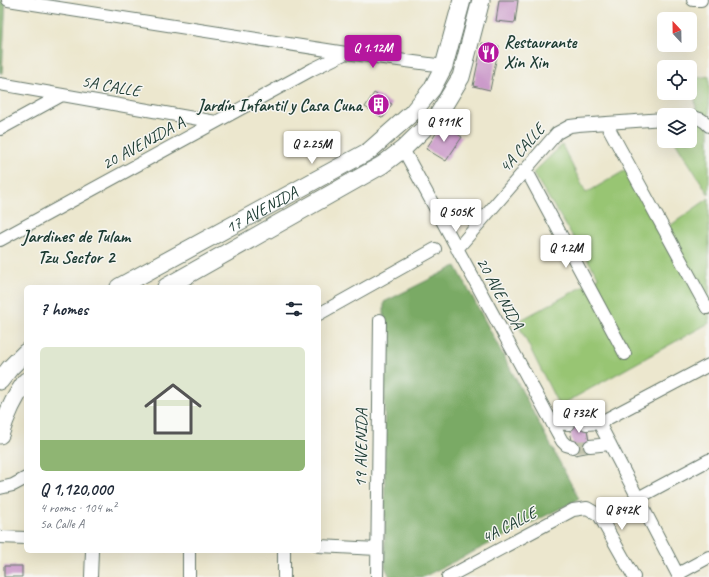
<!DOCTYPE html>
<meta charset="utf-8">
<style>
:root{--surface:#fff;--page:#f6f6f7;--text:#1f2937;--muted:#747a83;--accent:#b5179e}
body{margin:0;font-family:Caveat,sans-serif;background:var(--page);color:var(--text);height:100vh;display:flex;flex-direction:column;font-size:15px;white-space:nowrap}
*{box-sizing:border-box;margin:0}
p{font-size:13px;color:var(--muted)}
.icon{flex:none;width:22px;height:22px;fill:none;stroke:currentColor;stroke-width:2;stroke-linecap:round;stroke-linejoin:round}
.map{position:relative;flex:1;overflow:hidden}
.details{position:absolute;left:24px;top:285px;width:297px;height:268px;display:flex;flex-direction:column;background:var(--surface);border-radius:6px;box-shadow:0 4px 16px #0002}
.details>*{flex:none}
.needle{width:26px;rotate:338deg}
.controls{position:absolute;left:657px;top:12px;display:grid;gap:8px}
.controls a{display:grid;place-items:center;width:40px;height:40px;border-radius:6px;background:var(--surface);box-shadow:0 4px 16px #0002;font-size:20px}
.price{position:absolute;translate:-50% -34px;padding:0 9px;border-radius:4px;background:#fff;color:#222;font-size:13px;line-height:26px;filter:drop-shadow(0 1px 2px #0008)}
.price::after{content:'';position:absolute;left:50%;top:24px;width:12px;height:9px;margin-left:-6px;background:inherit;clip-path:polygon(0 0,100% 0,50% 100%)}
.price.current{background:var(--accent);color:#fff}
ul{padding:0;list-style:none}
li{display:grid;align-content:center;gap:8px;height:212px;padding:0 16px}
li span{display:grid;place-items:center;height:124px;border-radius:6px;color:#555}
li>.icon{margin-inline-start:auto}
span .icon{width:72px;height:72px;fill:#fffc;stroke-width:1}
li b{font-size:17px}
h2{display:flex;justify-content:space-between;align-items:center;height:48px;padding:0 16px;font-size:17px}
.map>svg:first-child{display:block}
.green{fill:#98c573;stroke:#5c8154}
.forest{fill:#7aaa65;stroke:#4c744c}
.building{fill:#c996c8}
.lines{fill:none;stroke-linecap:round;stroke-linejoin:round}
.minor-tunnel{stroke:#c3c5af;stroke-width:12;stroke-dasharray:12 6;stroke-linecap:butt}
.minor-casing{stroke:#67786a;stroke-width:14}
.secondary-casing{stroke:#67786a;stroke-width:19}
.minor{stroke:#fff;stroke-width:12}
.secondary{stroke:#fff;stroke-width:17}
.labels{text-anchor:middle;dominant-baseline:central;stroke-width:3;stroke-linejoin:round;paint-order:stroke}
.poi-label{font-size:17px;font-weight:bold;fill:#1f3d34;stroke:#f6f6f2;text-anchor:start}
.street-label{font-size:17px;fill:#1f3d34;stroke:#f6f6f2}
.neighbourhood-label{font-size:18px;font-weight:bold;fill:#1f3d34;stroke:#f6f6f2}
</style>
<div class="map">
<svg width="709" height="577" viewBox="0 0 709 577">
<rect width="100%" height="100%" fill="#f6f6f2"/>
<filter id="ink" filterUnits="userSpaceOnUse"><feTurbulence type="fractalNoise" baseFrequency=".025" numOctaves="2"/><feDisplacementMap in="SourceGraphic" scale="8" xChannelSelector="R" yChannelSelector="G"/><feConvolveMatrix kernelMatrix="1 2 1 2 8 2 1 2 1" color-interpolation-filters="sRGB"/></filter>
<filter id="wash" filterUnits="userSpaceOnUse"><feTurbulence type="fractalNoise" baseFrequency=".012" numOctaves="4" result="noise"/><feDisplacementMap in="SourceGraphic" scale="16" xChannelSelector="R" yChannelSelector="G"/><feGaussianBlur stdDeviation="0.9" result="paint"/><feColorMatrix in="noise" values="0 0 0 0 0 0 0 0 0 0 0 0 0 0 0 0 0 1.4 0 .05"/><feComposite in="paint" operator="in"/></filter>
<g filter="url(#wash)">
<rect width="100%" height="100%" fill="#ece7ce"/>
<!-- green -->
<path class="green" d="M709,76V195L675,141H690V128H698L693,79Z
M562,145L586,193L631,167L664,230L709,198V323L559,406L517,322L599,278L533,173Z"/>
<!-- forest -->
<path class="forest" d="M0,0H6L2,73H0Z
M456,266L579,499L423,577H390L385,567L384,302Z"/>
<g id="blocks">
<!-- building -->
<path class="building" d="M499,0H518L515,23L496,21Z
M482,43L499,46L490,90L473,86Z
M374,93L392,104L383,118L365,107Z
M442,124L462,137L446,161L426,149Z
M584,413L591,452L575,455L567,416Z
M4,566H22V577H4Z"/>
</g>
</g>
<g filter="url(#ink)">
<use href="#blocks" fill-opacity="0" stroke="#67786a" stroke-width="1"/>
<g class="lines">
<!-- minor-tunnel -->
<path class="minor-tunnel" d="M573,447L590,446"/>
<defs>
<path id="minor" d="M8,0L346,53L444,66
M693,0H701
M0,84L216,122
M690,117C698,117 704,120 709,126
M606,123L707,308
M0,129L62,95
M403,149L562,441L566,445L573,447
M523,171L530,177L625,354
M0,240L313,69L346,53
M457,249L557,133L570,126L578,125L664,119
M319,314L435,249
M552,423L569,424
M599,423L679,577
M586,424L599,423L709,365
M590,446L610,444
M0,488L13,485L26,478
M638,498L709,460
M0,537L26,538
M319,546L377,549
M678,574L709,557
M91,577L92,551
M189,577V551
M284,577V551
M377,577L380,320
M448,577L573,510L587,508L599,515L634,577"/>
<g id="secondary">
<path id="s1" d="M119,287L369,151L412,113L432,89L444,66L462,0"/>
<path d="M166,287L382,165L403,149L438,115L461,77L481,0"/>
<path d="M0,381L10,368L26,352"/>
<path d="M0,435C6,415 14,398 26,381"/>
</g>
</defs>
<!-- minor casing -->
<use href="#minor" class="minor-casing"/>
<!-- secondary casing -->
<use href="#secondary" class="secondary-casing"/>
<!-- minor -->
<use href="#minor" class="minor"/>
<!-- secondary -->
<use href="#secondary" class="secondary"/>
</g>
</g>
<!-- icons -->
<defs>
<symbol id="restaurant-disc" viewBox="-11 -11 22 22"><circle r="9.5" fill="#b5179e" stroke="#f6f6f2"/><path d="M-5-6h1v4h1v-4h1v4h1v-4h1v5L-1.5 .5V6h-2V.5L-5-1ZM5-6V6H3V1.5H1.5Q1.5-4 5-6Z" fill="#fff"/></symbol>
<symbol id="building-disc" viewBox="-11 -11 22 22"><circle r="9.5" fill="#b5179e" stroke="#f6f6f2"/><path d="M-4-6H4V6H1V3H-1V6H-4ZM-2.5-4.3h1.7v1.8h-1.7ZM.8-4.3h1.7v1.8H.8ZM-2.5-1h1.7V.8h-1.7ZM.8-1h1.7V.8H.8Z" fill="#fff"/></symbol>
</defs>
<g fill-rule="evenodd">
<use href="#restaurant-disc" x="476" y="40" width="25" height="25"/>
<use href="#building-disc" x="366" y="92" width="25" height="25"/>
</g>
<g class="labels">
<!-- poi labels -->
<g class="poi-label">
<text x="504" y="42">Restaurante<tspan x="504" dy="20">Xin Xin</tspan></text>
<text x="362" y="105" text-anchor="end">Jardín Infantil y Casa Cuna</text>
</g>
<!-- street labels -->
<g class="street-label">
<text transform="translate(111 86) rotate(10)">5A CALLE</text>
<text transform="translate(143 143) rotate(-29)">20 AVENIDA A</text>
<text transform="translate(522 148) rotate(-48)">4A CALLE</text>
<text stroke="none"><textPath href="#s1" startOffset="162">17 AVENIDA</textPath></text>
<text transform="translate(500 293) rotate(61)">20 AVENIDA</text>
<text transform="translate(361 448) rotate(-89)">19 AVENIDA</text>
<text transform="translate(509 525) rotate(-28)">4A CALLE</text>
</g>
<!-- neighbourhood labels -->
<g class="neighbourhood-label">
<text x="76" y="236">Jardines de Tulam<tspan x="76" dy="21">Tzu Sector 2</tspan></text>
</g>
</g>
</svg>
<div class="controls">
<a><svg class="needle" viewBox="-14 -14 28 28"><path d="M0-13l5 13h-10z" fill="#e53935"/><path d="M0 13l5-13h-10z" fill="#747a83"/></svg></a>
<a><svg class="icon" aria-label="locate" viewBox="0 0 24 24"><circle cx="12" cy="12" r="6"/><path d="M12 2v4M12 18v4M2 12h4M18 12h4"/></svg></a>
<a><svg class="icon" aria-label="layers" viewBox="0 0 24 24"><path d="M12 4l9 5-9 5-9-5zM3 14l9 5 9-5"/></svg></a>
</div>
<b class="price current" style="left:373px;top:69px">Q 1.12M</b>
<b class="price" style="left:444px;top:143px">Q 911K</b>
<b class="price" style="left:312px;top:165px">Q 2.25M</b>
<b class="price" style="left:456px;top:233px">Q 505K</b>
<b class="price" style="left:566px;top:269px">Q 1.2M</b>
<b class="price" style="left:579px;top:434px">Q 732K</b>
<b class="price" style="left:622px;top:531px">Q 842K</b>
<section class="details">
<h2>7 homes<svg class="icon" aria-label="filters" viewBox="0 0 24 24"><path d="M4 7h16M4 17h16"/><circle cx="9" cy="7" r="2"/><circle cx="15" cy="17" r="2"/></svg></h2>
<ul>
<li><span style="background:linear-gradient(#dfe7d0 75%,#8fb573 0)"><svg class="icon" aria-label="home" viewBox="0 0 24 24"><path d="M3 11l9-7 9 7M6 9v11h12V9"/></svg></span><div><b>Q 1,120,000</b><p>4 rooms · 104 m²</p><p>5a Calle A</p></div></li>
</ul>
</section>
</div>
